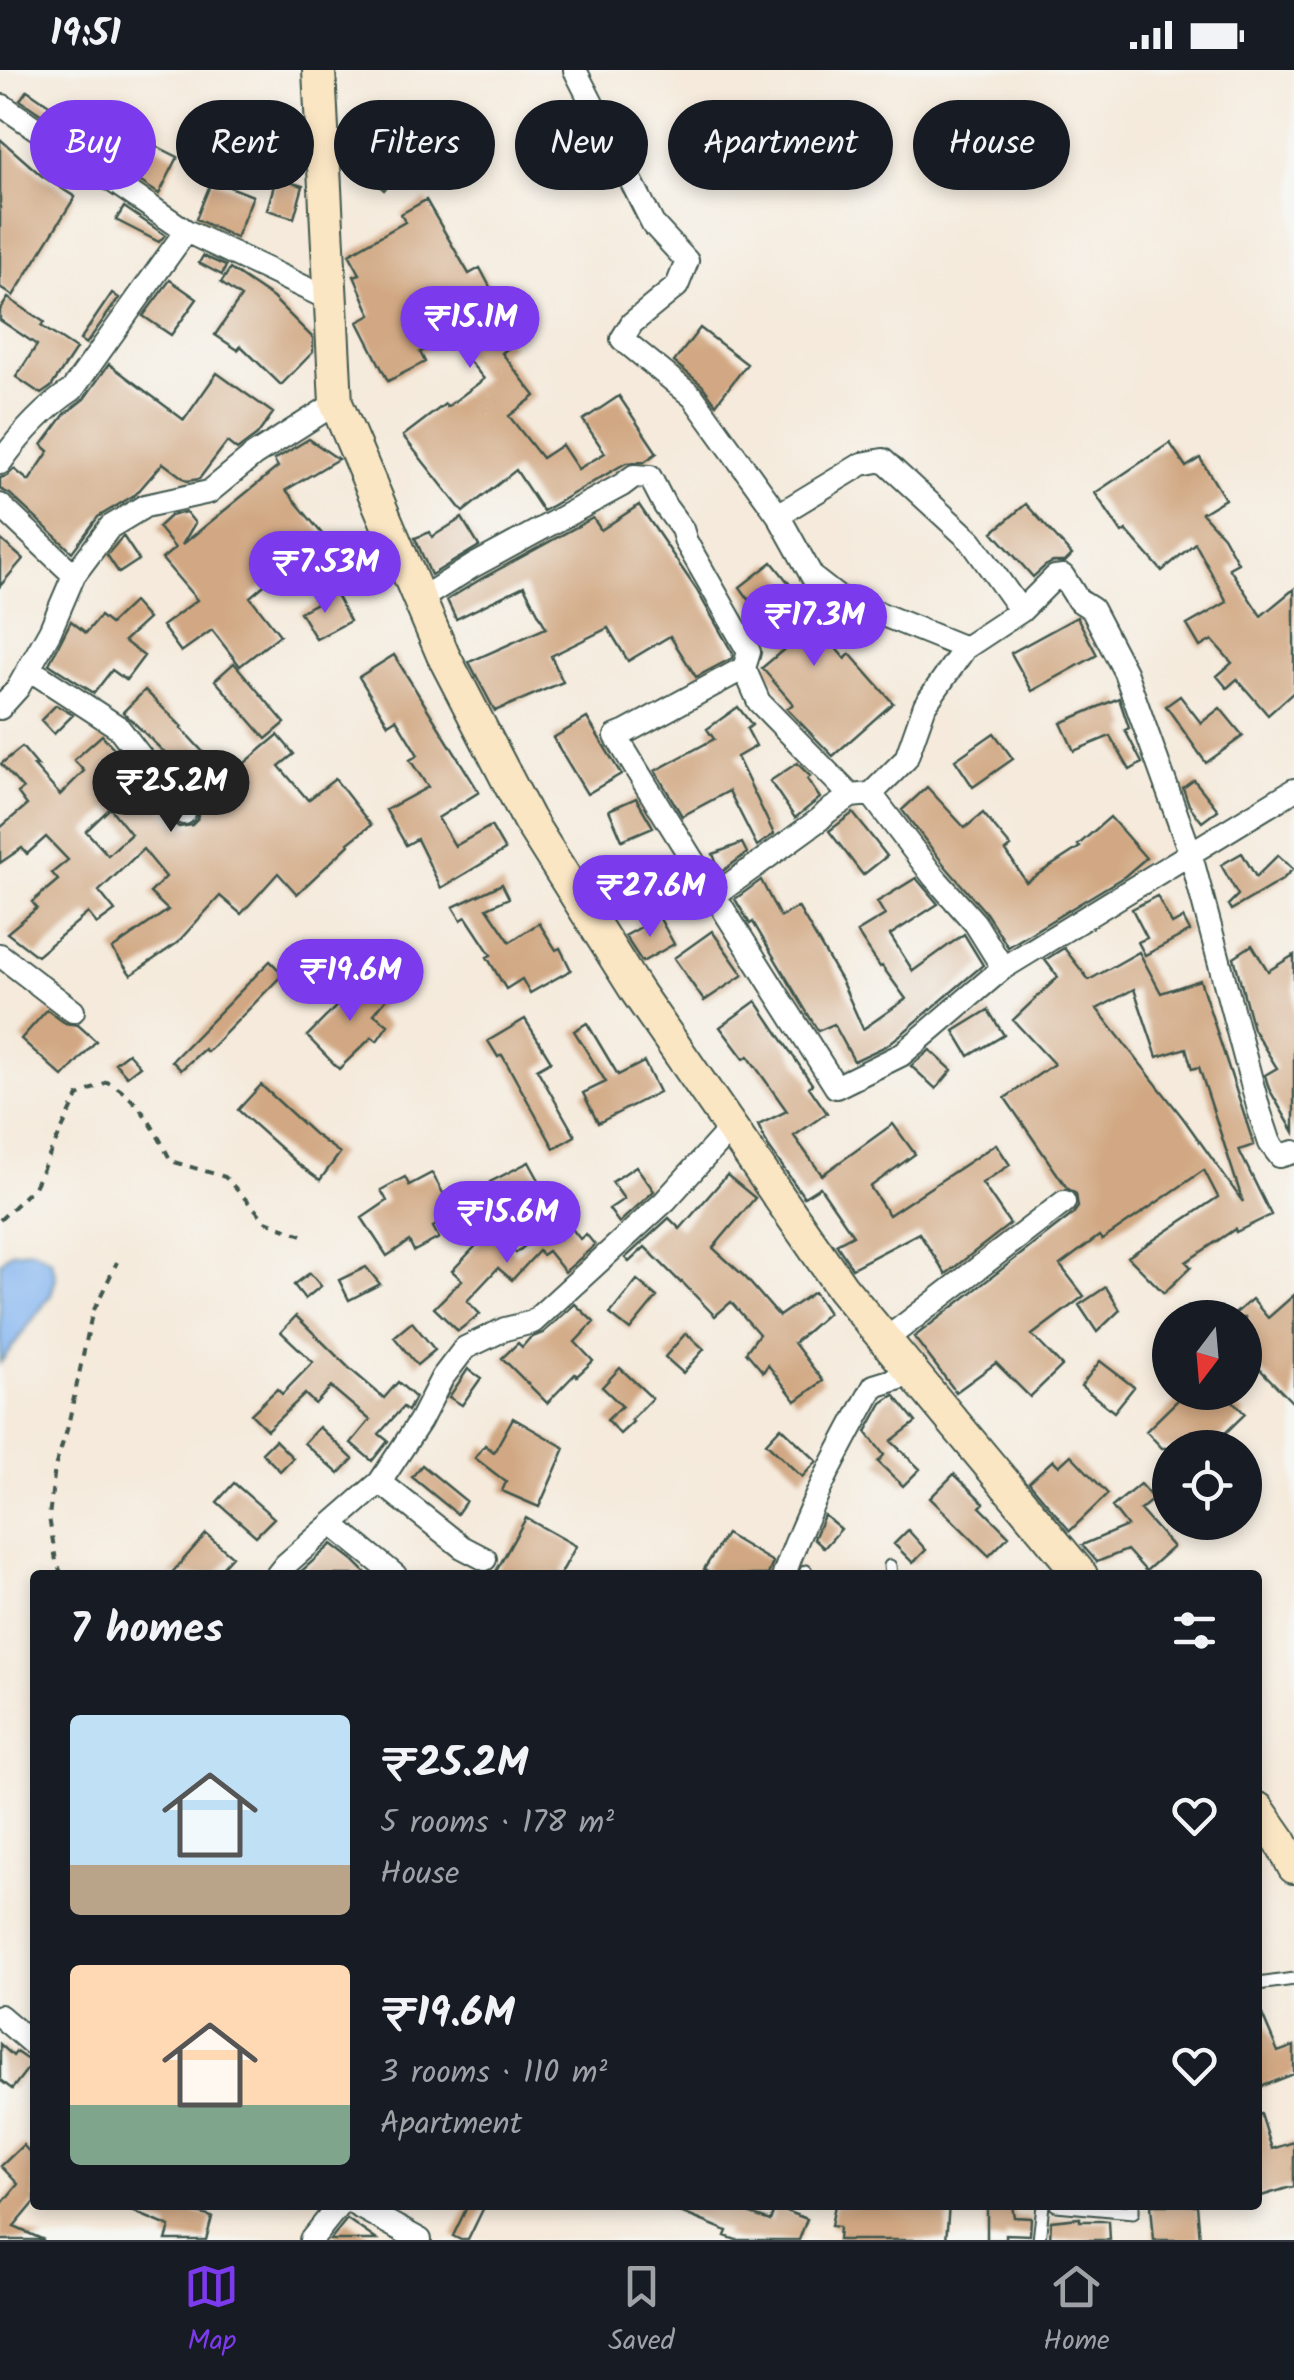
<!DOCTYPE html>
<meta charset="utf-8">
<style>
:root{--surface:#171b24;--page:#242831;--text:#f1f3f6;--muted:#9ea1a6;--line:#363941;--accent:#7c3aed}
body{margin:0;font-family:Kalam,sans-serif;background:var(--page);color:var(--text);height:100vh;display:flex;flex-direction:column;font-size:38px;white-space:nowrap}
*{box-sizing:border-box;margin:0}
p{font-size:32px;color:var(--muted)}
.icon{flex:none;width:55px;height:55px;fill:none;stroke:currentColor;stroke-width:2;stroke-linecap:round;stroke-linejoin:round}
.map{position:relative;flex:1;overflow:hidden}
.side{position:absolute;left:30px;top:1500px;width:1232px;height:640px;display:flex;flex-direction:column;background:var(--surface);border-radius:10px;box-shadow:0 5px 15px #0003}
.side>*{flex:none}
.banner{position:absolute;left:30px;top:30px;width:1235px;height:90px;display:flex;gap:20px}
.needle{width:65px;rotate:196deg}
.fabs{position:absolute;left:1152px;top:1230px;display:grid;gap:20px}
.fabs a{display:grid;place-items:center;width:110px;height:110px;border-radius:50%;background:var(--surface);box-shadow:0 5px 15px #0003;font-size:50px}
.price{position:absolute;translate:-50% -85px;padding:0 22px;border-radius:35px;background:var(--accent);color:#fff;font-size:32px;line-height:65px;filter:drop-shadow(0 2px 5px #0008)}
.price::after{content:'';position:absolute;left:50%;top:60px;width:30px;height:22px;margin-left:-15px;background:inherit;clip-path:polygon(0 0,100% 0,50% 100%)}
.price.active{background:#222;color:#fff}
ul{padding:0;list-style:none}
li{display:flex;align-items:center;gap:30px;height:250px;padding:0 40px}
li span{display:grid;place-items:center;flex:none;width:280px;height:200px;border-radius:10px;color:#555}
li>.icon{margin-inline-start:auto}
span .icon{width:120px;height:120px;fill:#fffc;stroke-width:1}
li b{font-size:42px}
h2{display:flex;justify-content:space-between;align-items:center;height:120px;padding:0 40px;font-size:42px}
.tag{padding:0 35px;border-radius:45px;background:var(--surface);box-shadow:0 5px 15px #0003;font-size:35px;line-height:90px}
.tag.active{background:var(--accent);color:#fff}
.status{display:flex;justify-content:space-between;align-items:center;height:70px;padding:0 50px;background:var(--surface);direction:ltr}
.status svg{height:28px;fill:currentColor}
.dock{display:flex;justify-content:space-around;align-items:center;height:140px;border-top:2px solid var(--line);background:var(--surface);font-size:28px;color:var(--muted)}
.dock a{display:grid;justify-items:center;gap:5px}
.dock .active{color:var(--accent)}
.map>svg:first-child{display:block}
.water{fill:#85b6f1;stroke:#527a92;stroke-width:2.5}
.building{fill:#d1a883;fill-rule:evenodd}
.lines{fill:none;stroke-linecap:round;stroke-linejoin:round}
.lane-casing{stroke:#3f574d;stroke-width:15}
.street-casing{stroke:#3f574d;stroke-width:26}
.secondary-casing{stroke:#3f574d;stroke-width:36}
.path{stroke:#3f574d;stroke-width:4;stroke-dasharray:8 8;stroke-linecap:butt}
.lane{stroke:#fff;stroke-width:11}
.street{stroke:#fff;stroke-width:22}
.secondary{stroke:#fbe6c4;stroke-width:32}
</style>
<div class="status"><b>19:51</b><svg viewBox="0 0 49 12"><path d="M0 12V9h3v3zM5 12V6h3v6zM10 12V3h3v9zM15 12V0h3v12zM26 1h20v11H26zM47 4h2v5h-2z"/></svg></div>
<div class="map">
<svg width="1294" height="2170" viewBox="0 0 1294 2170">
<rect width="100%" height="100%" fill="#f6f6f2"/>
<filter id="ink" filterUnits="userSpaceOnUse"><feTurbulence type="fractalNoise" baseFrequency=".01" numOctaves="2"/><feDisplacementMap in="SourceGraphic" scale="20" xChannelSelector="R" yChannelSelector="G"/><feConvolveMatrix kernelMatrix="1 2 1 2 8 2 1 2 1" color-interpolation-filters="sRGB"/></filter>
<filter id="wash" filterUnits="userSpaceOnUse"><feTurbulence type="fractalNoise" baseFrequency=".0048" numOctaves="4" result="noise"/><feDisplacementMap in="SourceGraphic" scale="40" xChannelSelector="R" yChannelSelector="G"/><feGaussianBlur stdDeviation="2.25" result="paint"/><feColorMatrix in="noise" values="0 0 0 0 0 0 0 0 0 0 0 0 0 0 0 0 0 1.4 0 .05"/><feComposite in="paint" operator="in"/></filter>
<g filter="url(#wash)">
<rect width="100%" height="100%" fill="#f5eadb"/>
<!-- water -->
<path class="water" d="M33,1180L51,1190L56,1207L51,1225L0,1293V1192L11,1182Z"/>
<g id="blocks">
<!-- building -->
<path class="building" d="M27,20L58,41L51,51L20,30Z
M0,69L42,106L75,127L13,226L0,217Z
M142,69L178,87L159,124L126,102Z
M385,83L402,99L384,120L366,104Z
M276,108L303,116L294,148L267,140Z
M212,110L253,126L236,168L196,149Z
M426,130L469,204L480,198L498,232L484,240L512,275L502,283L535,326L509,346L542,388L562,375L578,399L605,383L583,350L619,326L657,383L644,392L626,393L543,441L516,400L463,442L403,366L445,334L447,337L484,309L453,271L420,282L425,292L388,311L358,252L371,245L354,206L360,204L349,184L405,152L401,144Z
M124,137L165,165L159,172L116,150Z
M203,186L226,196L222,205L199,193Z
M230,199L273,228L313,268V282L281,315L241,276L238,280L215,265L241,227L221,213Z
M170,210L197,229L171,265L143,246Z
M112,223L119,228L86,274L80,270Z
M8,228L44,252L41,256L76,279L51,317L41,324L16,307L37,275L0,250V240Z
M700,258L747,294L716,334L702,315L674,292Z
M109,294L184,350L217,303L273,343L257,365L237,380L227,372L199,409L187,411L163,393L136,424L98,447L72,482L10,424L0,419V408L7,406L14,399L29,411L49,381L42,375L65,344L84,329Z
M309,369L338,389L286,420L323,465L250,527L280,565L240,596L212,560L181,582L162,556L197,530L162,489L175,478L158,457L170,446L186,442L195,453L182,475L278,397L274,390Z
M1170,373L1186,397L1200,388L1225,429L1202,443L1223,466L1238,493L1229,498L1261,546L1294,519V622L1268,645L1237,609L1227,618L1217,606L1232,593L1212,570L1200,577L1187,555L1227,532L1195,473L1162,501L1126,460L1122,463L1095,423Z
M1026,434L1072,485L1065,492H1053L1045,496L1033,507L993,462Z
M639,435L696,519L733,584L732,588L696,607L670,566L628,591L608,558L551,586L563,612L495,641L469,592L546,558L524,516L456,549L447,530L481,509L593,448L601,460Z
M462,448L479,476L431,505L415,468L430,462L432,467Z
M123,466L139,490L119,503L107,485Z
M0,469L23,489L0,516Z
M356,478L363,511L342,515L335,483Z
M772,492L792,517L783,524L812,556L815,554L845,589L850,584L893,633L833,686L787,639L793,634L762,598L788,576L764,551L740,517Z
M335,523L350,551L316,569L300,542Z
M133,532L148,549L124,571L144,586L126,610L112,600L94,623L49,594L71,551L86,563L100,546L110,554Z
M1077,547L1097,585L1032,621L1011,583Z
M394,585L479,722L438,748L455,776L491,756L505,780L441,818L417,769L406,775L386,740L428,717L410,690L418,685L396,649L388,654L359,607Z
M234,593L285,653L266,669L215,610Z
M145,620L182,657L181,658L227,708L278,665L294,684L279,696L308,730L335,709L371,755L348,773L349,775L297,824L278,803L241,844L220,826L177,873L131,905L112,879L168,840L150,823L166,807L143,779L99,821L115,841L97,854L88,843L37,886L7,863L37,838L32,832L58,810L52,803L68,790L46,767L27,784L22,778L0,793V758L27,735L18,723L23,719L1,694L22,677L38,696H34L60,725L84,701L74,690L102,665L120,685L172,752L179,757L192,755L197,750L199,740L162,690L167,685L123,642ZM110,738L131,764L108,785L86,761Z
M1180,626L1201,653L1220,638L1243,666L1206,693L1166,636Z
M1119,628L1129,658L1125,660L1142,693L1130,700L1110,666L1074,681L1061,653Z
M56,635L73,645L54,664L41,650Z
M738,637L752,655L747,659L756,676L737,687L774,764L757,776L729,721L682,746L655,701L714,669L707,659Z
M587,648L621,704L587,724L553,668Z
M994,663L1013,689L973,717L955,690Z
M797,693L810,706L807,709L820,728L795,748L770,711Z
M1194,710L1218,740L1202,752L1189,735L1183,718Z
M927,717L965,758L983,743L1011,777L1006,781L1026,812L1080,777L1078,775L1110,747L1146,788L1125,806L1008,877L986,843L946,797L902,740Z
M636,728L653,757L622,770L609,740Z
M853,743L887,786L863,805L829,761Z
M742,773L747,783L720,803L713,784Z
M1242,783L1256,807L1278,785L1293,799L1282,810L1231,840L1228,835L1238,825L1221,795Z
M603,786L624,813L602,829L584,800Z
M916,808L938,834L890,865L913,901L964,864L983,895L904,962L886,976L854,991L834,954L818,961L753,852L750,854L735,829L761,810L780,847L798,837L842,912L863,959L906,929L882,896L880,897L857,862L885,845L877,832Z
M502,814L509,828L487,838L510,872L539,853L556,880L560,878L571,900L530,923L522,909L506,919L487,887L491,885L466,847L461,850L453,837Z
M1157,826L1172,854L1183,848L1190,861L1145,885L1138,872L1147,868L1132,839Z
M659,847L674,874L642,892L625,866Z
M712,861L743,905L704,931L674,888Z
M1252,875L1268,901L1294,885V1062L1269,1019L1265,1005L1277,998L1253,959L1234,887Z
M1064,878L1089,910L1139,882L1161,923L1200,910L1254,1075L1239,1080L1271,1145L1236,1162L1235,1159L1186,1192L1191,1197L1164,1223L1128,1187L1218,1127L1204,1100L1102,1170L1099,1166L1060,1195L1084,1226L1032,1265L1062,1296L1030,1327L996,1293L956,1322L914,1267L1073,1144L1078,1137L1076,1124L1067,1118L1005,1028L1054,994L1013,950L1058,907L1045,890ZM1134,919L1157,987L1186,978L1192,999L1199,997L1243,1132L1183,1048L1097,939Z
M270,891L283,904L207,982L204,979L181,1000L172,991Z
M358,908L386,929L374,944L388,955L377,971L372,967L339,999L307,966L333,940Z
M756,931L812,1014L809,1017L827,1043L794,1066L822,1105L893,1054L915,1084L870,1117L889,1145L996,1074L1010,1095L982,1113L1010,1154L946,1204L919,1163L852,1198L836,1174L853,1165L820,1117L804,1127L768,1076L758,1055L787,1041L748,986L744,989L720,957Z
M47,940L65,953L78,955L96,971L63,1007L21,969Z
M988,940L1004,965L969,986L954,961Z
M525,949L551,991L537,999L575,1066L554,1078L502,985L498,987L488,971Z
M587,953L618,1005L644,992L659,1022L598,1053L583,1023L606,1012L574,961Z
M930,980L952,1000L936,1019L911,996Z
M128,983L140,996L127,1006L115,993Z
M261,1015L314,1064L340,1083L320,1110L298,1094L238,1040Z
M529,1092L540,1112L501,1134L490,1112Z
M636,1096L654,1121L619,1153L609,1139L624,1129L612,1112Z
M432,1103L455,1145L433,1157L439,1168L414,1181L409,1171L387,1186L362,1148L387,1131L381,1120L405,1107L409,1115Z
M727,1105L755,1128L713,1178L745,1207L779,1246L814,1222L828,1243L794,1273L823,1311L796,1331L768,1295L763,1302L746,1282L759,1264L731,1232L715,1246L682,1212L681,1213L645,1177L629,1192L625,1188L669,1148L680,1159Z
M562,1146L580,1169L586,1164L595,1175L565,1202L548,1181L542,1185L539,1181L512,1210L498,1198L467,1231L480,1244L458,1261L434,1238L462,1210L452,1201L491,1160L516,1183Z
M366,1197L380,1214L349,1230L339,1210Z
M310,1203L321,1216L305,1229L294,1215Z
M637,1210L657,1227L630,1260L610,1244Z
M1106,1217L1120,1240L1097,1262L1079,1235Z
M1294,1225V1334L1245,1284V1248H1230L1252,1229L1268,1248Z
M575,1234L594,1252L575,1272L593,1291L577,1306L575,1304L547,1333L502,1288L518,1273L522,1277L530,1268L543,1263Z
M296,1246L349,1298L384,1328L398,1312L415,1327L408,1341L403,1337L379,1364L388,1371L372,1391L351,1373L370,1350L331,1317L315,1334L305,1324L267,1360L251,1344L277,1319L282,1324L313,1292L281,1262Z
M412,1252L435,1280L417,1295L394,1267Z
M686,1263L704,1279L683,1303L665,1287Z
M1100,1291L1134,1317L1114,1342L1081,1316Z
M620,1298L652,1328L631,1350L633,1352L620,1364L607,1350L622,1336L602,1317Z
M468,1299L481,1308L462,1335L449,1327Z
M1186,1322H1224L1245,1344L1210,1378H1162L1146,1361Z
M894,1325L916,1352L891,1371L920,1399L903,1416L878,1392L884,1385L866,1362L882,1333Z
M513,1348L565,1378L539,1437L502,1421L506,1412L475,1388L485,1375L494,1382Z
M319,1357L353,1389L339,1404L304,1373Z
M781,1357L817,1391L802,1407L766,1373Z
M275,1370L293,1388L280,1401L262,1383Z
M1071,1385L1108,1424L1070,1461L1029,1412L1053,1390L1059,1396Z
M422,1395L466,1431L457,1444L412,1407Z
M954,1404L984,1433L980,1437L1009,1466L989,1486L930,1428Z
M234,1413L274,1448L256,1466L217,1432Z
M1140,1414L1153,1429L1140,1440L1173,1477L1146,1501L1127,1480L1097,1492L1082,1475L1127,1456L1112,1437Z
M824,1445L841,1459L824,1478L814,1469Z
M526,1448L576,1476L560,1505H494Z
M908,1460L926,1480L913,1493L894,1474Z
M206,1464L232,1486L215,1505H170Z
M726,1464L773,1492L768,1505H714L704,1499Z
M332,1474L354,1491L368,1505H297Z
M1258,1935L1278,1982L1294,1976V2004L1258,2018Z
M0,1974L13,1986L16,1982L32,1993L12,2019L0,2010Z
M1258,2044H1261L1272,2079L1294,2072V2116L1258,2127Z
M23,2075L35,2088V2132L14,2157L44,2170H0V2136L18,2114L1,2096Z
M118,2135H170L212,2147L206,2170H166L170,2157Z
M468,2135H485L468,2170H461L453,2166Z
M663,2135H726L770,2151L775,2137L807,2149L799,2170H736L725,2166L727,2161Z
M835,2135H949L946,2170H838L839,2157L831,2156Z
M987,2135H1012L1014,2147L1031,2148L1030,2165L1006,2164V2170H987Z
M1151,2135H1197L1200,2170H1154Z
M1080,2148V2151H1109L1110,2170H1050L1051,2151Z
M347,2149L377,2170H330Z"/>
</g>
</g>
<g filter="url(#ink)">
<use href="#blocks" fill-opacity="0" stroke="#3f574d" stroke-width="2.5"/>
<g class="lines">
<defs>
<path id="lane" d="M890,1496L891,1505
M806,1501L807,1505
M1258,1914L1294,1909
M1056,2135L1133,2142V2135
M1039,2170L1043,2135"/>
<path id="street" d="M575,0L653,154L687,191L677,216L632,253L622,269L693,327L778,445L813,508L836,526L965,578
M3,36L186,161L331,230
M0,393C20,365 43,339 72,320L186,161
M0,435L74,505
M778,445L862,394L883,390L971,471L1021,541
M419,530L473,496L622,415L634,406L650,407L665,436L682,459L686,472L749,582L744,598L759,632L851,726
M744,598L626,662L616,666C687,784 762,900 836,1017L901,985L1003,898L1294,720
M29,599L118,657L184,743
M0,638L18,618L50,561L74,505L110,457L145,436L209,422L254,385L336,333
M871,724L934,807L975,853L1003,898
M715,825L820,749L827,742L851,726L871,724L906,689L925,635L965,578L1021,541L1055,507L1063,506L1078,530L1092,539L1125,602L1190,782L1259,1040L1270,1073L1280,1086L1294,1082
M0,885L73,941
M885,1270L1064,1132
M380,1412L462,1477L485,1489
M332,1454L395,1505
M277,1505L285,1495L380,1412L420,1351L442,1308L465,1278L505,1259L533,1252L665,1131L731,1058
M784,1505C807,1438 840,1378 874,1316L913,1304
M0,1946L35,1976
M356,2135L420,2170
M311,2170L339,2135"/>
<path id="secondary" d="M319,0L336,333L443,585L528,749L637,922L842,1218L1081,1505
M1258,1739L1281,1772L1294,1797"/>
</defs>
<!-- lane casing -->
<use href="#lane" class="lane-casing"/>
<!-- street casing -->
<use href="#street" class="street-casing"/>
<!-- secondary casing -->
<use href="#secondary" class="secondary-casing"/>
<!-- path -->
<path class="path" d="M0,1150L34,1117L78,1026L107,1012C140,1028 155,1060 171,1091L225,1107L266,1151L302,1165
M62,1505L56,1491L49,1447L55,1397L67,1360L92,1244L117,1192"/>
<!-- lane -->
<use href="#lane" class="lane"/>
<!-- street -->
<use href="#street" class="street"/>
<!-- secondary -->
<use href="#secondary" class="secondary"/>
</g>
</g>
</svg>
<div class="fabs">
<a><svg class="needle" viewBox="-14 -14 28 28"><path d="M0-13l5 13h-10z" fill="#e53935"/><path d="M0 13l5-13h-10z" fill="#9ea1a6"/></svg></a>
<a><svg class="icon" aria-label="locate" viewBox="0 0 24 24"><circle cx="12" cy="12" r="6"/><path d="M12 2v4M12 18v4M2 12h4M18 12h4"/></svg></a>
</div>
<b class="price" style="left:470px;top:301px">₹15.1M</b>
<b class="price" style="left:325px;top:546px">₹7.53M</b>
<b class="price" style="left:814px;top:599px">₹17.3M</b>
<b class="price active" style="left:171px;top:765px">₹25.2M</b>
<b class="price" style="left:650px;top:870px">₹27.6M</b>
<b class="price" style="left:350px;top:954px">₹19.6M</b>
<b class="price" style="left:507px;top:1196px">₹15.6M</b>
<div class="banner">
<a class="tag active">Buy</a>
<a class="tag">Rent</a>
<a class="tag">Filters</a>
<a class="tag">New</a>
<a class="tag">Apartment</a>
<a class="tag">House</a>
</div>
<section class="side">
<h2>7 homes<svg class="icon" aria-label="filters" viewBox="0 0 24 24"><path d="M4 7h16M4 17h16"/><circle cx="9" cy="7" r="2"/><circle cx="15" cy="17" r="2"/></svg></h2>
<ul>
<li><span style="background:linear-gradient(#bfe0f5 75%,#b9a48a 0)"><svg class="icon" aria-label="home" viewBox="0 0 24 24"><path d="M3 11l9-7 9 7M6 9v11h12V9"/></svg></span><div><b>₹25.2M</b><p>5 rooms · 178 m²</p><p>House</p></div><svg class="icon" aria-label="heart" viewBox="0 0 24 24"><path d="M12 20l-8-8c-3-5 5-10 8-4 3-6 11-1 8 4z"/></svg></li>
<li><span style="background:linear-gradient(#ffd9b3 70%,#7fa58c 0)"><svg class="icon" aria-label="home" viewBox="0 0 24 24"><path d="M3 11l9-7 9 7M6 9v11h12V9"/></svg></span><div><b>₹19.6M</b><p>3 rooms · 110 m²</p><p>Apartment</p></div><svg class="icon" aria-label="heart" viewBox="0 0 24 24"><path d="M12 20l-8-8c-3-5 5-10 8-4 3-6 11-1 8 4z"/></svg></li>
</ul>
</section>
</div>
<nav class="dock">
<a class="active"><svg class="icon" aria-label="map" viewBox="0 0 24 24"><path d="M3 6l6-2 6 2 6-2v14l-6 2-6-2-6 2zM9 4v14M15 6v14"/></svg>Map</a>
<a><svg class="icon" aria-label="saved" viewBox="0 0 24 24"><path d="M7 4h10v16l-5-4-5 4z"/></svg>Saved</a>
<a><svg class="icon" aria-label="home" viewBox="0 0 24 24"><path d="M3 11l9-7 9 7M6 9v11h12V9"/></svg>Home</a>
</nav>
